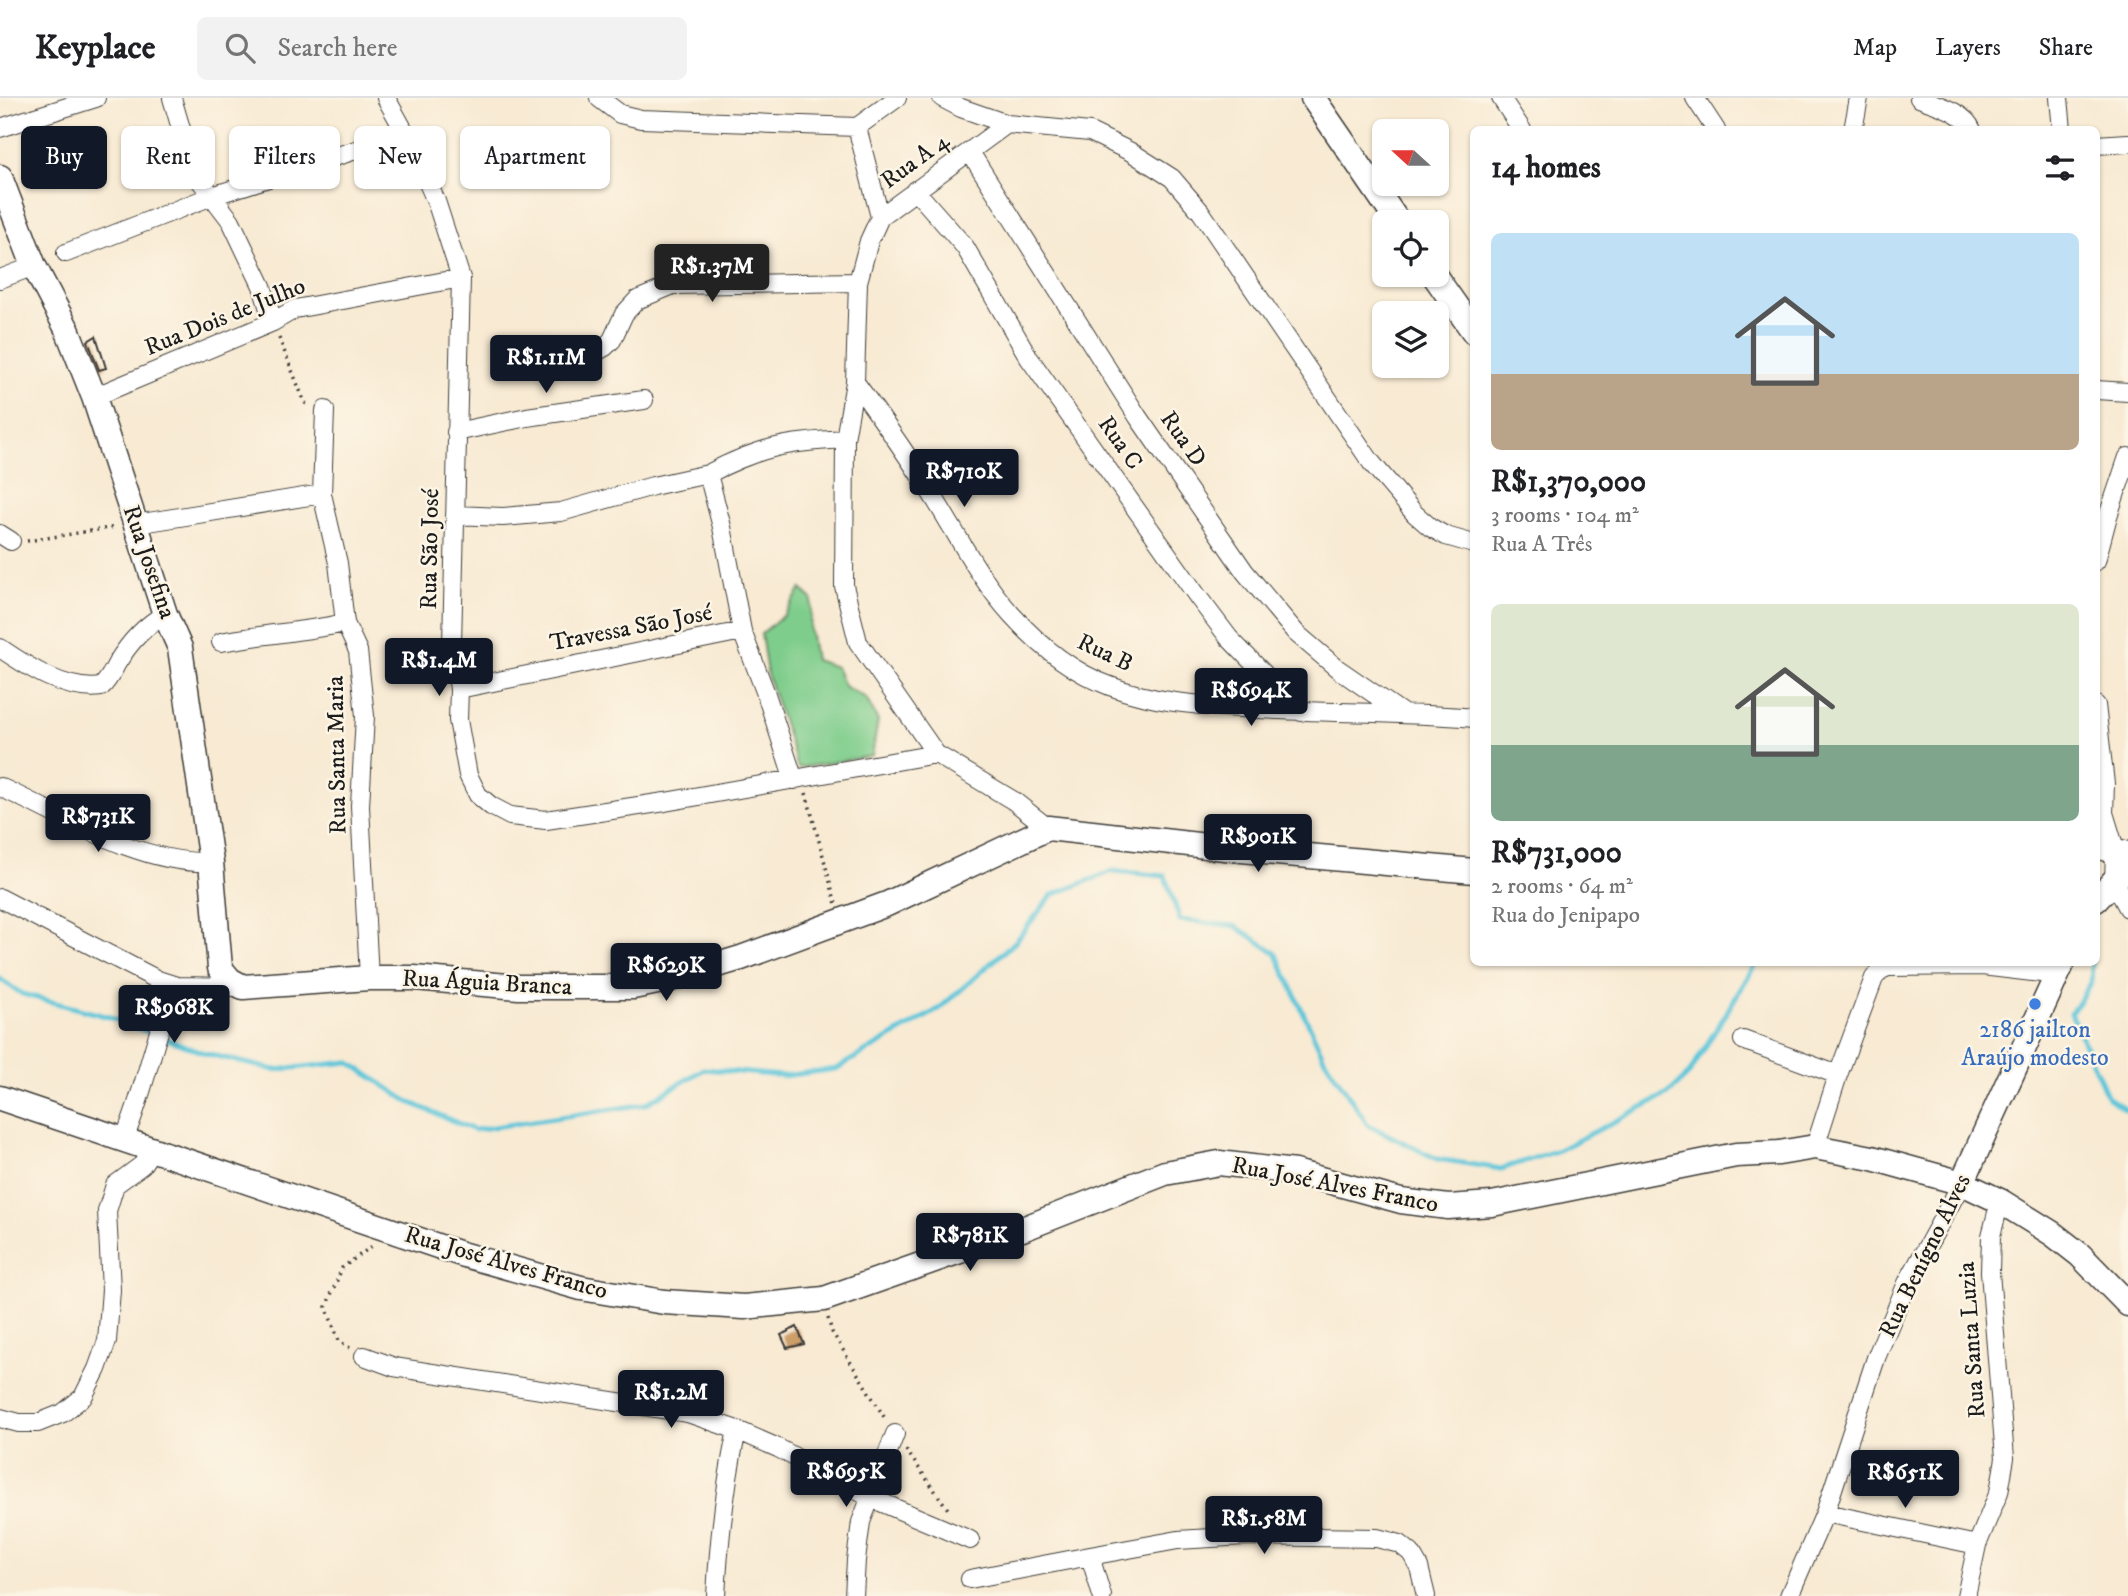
<!DOCTYPE html>
<meta charset="utf-8">
<style>
:root{--surface:#fff;--page:#f2f2f2;--text:#202124;--muted:#757577;--line:#e0e0e0;--accent:#111827}
body{margin:0;font-family:"IM FELL DW Pica",serif;background:var(--page);color:var(--text);height:100vh;display:flex;flex-direction:column;font-size:26px;white-space:nowrap}
*{box-sizing:border-box;margin:0}
p{font-size:23px;color:var(--muted)}
.icon{flex:none;width:38px;height:38px;fill:none;stroke:currentColor;stroke-width:2;stroke-linecap:round;stroke-linejoin:round}
.map{position:relative;flex:1;overflow:hidden}
.drawer{position:absolute;left:1470px;top:28px;width:630px;height:840px;display:flex;flex-direction:column;background:var(--surface);border-radius:10px;box-shadow:0 2px 5px #0004}
.drawer>*{flex:none}
.guide{position:absolute;left:21px;top:28px;width:665px;height:63px;display:flex;gap:14px}
.needle{width:46px;rotate:291deg}
.fabs{position:absolute;left:1372px;top:21px;display:grid;gap:14px}
.fabs a{display:grid;place-items:center;width:77px;height:77px;border-radius:10px;background:var(--surface);box-shadow:0 2px 5px #0004;font-size:35px}
.price{position:absolute;translate:-50% -60px;padding:0 16px;border-radius:7px;background:var(--accent);color:#fff;font-size:23px;line-height:46px;filter:drop-shadow(0 2px 4px #0008)}
.price::after{content:'';position:absolute;left:50%;top:42px;width:21px;height:16px;margin-left:-10px;background:inherit;clip-path:polygon(0 0,100% 0,50% 100%)}
.price.current{background:#222;color:#fff}
ul{padding:0;list-style:none}
li{display:grid;align-content:center;gap:14px;height:371px;padding:0 21px}
li span{display:grid;place-items:center;height:217px;border-radius:10px;color:#555}
li>.icon{margin-inline-start:auto}
span .icon{width:126px;height:126px;fill:#fffc;stroke-width:1}
li b{font-size:30px}
h2{display:flex;justify-content:space-between;align-items:center;height:84px;padding:0 21px;font-size:30px}
.chip{padding:0 24px;border-radius:10px;background:var(--surface);box-shadow:0 2px 5px #0004;font-size:24px;line-height:63px}
.chip.current{background:var(--accent);color:#fff}
header{display:flex;align-items:center;gap:42px;box-sizing:border-box;height:98px;padding:0 35px;background:var(--surface);border-bottom:2px solid var(--line)}
header strong{font-size:33px}
nav{display:flex;gap:38px;margin-inline-start:auto;font-size:24px}
.search{width:490px;height:63px;background:var(--page);display:flex;align-items:center;gap:18px;box-sizing:border-box;padding:0 24px;border-radius:10px;color:var(--muted);font-size:26px}
.map>svg:first-child{display:block}
.green{fill:#7fcd8c;stroke:#4e7454;stroke-width:2}
.lines{fill:none;stroke-linecap:round;stroke-linejoin:round}
.stream{stroke:#5dc6da;stroke-width:5}
.building{fill:#cd9e68}
.street-casing{stroke:#3d3b37;stroke-width:20}
.secondary-casing{stroke:#3d3b37;stroke-width:27}
.path{stroke:#3d3b37;stroke-width:3.5;stroke-dasharray:2 5;stroke-linecap:butt}
.street{stroke:#fff;stroke-width:18}
.secondary{stroke:#fff;stroke-width:24}
.shop-dot{fill:#3f7fe0;stroke:#fcf5e5;stroke-width:2.5}
.labels{text-anchor:middle;dominant-baseline:central;stroke-width:5;stroke-linejoin:round;paint-order:stroke}
.street-label{font-size:24px;fill:#1c1c1c;stroke:#fcf5e5}
.shop-label{font-size:24px;fill:#366cbe;stroke:#fcf5e5}
</style>
<header>
<strong>Keyplace</strong>
<div class="search"><svg class="icon" aria-label="search" viewBox="0 0 24 24"><circle cx="10" cy="10" r="6"/><path d="M15 15l6 6"/></svg>Search here</div>
<nav><a>Map</a><a>Layers</a><a>Share</a></nav>
</header>
<div class="map">
<svg width="2128" height="1498" viewBox="0 0 2128 1498">
<rect width="100%" height="100%" fill="#fcf5e5"/>
<filter id="ink" filterUnits="userSpaceOnUse"><feTurbulence type="fractalNoise" baseFrequency=".0143" numOctaves="2"/><feDisplacementMap in="SourceGraphic" scale="14" xChannelSelector="R" yChannelSelector="G"/><feConvolveMatrix kernelMatrix="1 2 1 2 8 2 1 2 1" color-interpolation-filters="sRGB"/></filter>
<filter id="wash" filterUnits="userSpaceOnUse"><feTurbulence type="fractalNoise" baseFrequency=".00686" numOctaves="4" result="noise"/><feDisplacementMap in="SourceGraphic" scale="28" xChannelSelector="R" yChannelSelector="G"/><feGaussianBlur stdDeviation="1.57" result="paint"/><feColorMatrix in="noise" values="0 0 0 0 0 0 0 0 0 0 0 0 0 0 0 0 0 1.4 0 .05"/><feComposite in="paint" operator="in"/></filter>
<g filter="url(#wash)">
<rect width="100%" height="100%" fill="#f8ead3"/>
<!-- green -->
<path class="green" d="M801,491L812,501L810,532L815,562L836,569L844,588L866,600L878,623L872,658L798,670L767,576L761,536L784,517Z"/>
<g class="lines">
<!-- stream -->
<path class="stream" d="M2092,864L2091,885L2071,915L2108,1000L2128,1012
M0,881L22,896L109,919L204,955L275,972L349,964L409,1004L474,1032L646,1006L704,971L783,978L836,971L939,911L1015,844L1052,797L1113,773L1165,778L1180,822L1235,828L1276,855L1324,960L1368,1027L1437,1061L1501,1071L1559,1052L1668,996L1689,976L1757,864"/>
</g>
<g id="blocks">
<!-- building -->
<path class="building" d="M96,238L106,270L99,272L88,243Z
M797,1229L804,1246L787,1250L781,1237Z"/>
</g>
</g>
<g filter="url(#ink)">
<use href="#blocks" fill-opacity="0" stroke="#3d3b37" stroke-width="2"/>
<g class="lines">
<defs>
<path id="street" d="M172,0L184,41L199,81L231,123L262,188L273,224
M386,0L406,36L436,103L461,180L452,546L459,591L458,622L468,677L478,697L491,708L510,718L546,722L665,704L936,656
M599,0L620,16L641,21L857,29
M942,0L961,10L1007,26
M1501,0L1522,32
M1695,0L1716,32
M1919,0C1936,7 1964,13 1972,32
M2059,0L2062,32
M857,29L880,119
M857,29L897,0
M0,30L96,0
M1853,32L1859,0
M2096,47L2128,45
M970,54L1138,319L1245,474L1296,535L1338,571L1402,615
M915,92L965,149L1029,260L1198,499L1229,540L1301,614
M66,155L212,98L406,36
M0,181L34,168
M587,259L605,249L612,242L624,216L637,202L673,187L858,184
M855,284C882,321 909,359 933,398C958,438 980,482 1012,517C1039,547 1072,574 1110,588C1151,604 1197,607 1240,610C1318,615 1396,614 1474,620
M2096,292L2128,294
M94,299L273,224L295,211L461,180
M325,312L322,396L338,465L345,525L358,553L365,618L360,708L369,880
M456,334L527,319L644,302
M455,417L503,419L561,414L653,388L708,376
M136,426L322,396
M0,436L11,443
M2096,463L2108,418L2128,359
M742,533L722,429L708,376C759,349 788,344 845,341
M221,544C262,536 304,534 345,525
M0,550C28,569 66,594 101,589C109,582 112,574 117,565C129,545 146,527 165,516
M459,591L742,533L766,596L794,682
M2096,607L2105,686L2104,715L2115,751L2114,784L2128,810
M0,689C63,718 141,767 211,764
M1048,730L1014,703L936,656L858,544L844,488L845,341L855,284L858,184L869,143L880,119L1007,26L1090,34L1131,54L1172,80L1201,114L1371,364L1415,416L1430,429L1446,438L1474,446
M0,800L158,882L177,888L241,889
M1743,942L1838,977
M124,1041C146,991 153,937 177,888
M1815,1049L1838,977L1874,880L1881,872L1888,869L1982,868L2057,877
M364,1258L394,1269L688,1315L737,1332L778,1350L871,1400L970,1442
M0,1320L19,1325H38L63,1315L83,1299L97,1271L107,1243L111,1192L107,1113L115,1087L142,1067L151,1053
M1825,1415L1977,1447
M970,1481L1090,1458
M716,1498C719,1442 725,1387 737,1332
M854,1498L856,1462L861,1424L895,1336
M1102,1498L1090,1458L1178,1442L1245,1438L1377,1440L1400,1446L1411,1455L1419,1469L1426,1498
M1789,1498L1825,1415L1876,1260L1907,1185L1962,1085
M1966,1498L1977,1447L1999,1394L2005,1360L1990,1174L1991,1138L2000,1103"/>
<path id="secondary" d="M1313,0L1398,124
M0,79L34,168L67,231L94,299L165,516L180,550L211,764L220,870L230,882L243,889L369,880H414L519,889H633L667,882L741,860L887,806L1048,730L1242,752L1474,773
M1434,177L1474,234
M2096,748L2128,756
M2096,802L2128,768
M0,1000L461,1156L581,1190L664,1204L744,1209L824,1201L1025,1130L1165,1075L1219,1065L1295,1074L1401,1103L1448,1109L1492,1106L1736,1057L1779,1055L1815,1049L1872,1060L1962,1085L2000,1103L2053,1136L2080,1157L2128,1206
M1962,1085L2063,864"/>
</defs>
<!-- street casing -->
<use href="#street" class="street-casing"/>
<!-- secondary casing -->
<use href="#secondary" class="secondary-casing"/>
<!-- path -->
<path class="path" d="M279,240L305,305L310,307
M27,443L116,429
M806,695L836,806
M828,1220L832,1234L886,1322
M350,1250L339,1243L326,1209L342,1170L372,1148
M906,1352L950,1414"/>
<!-- street -->
<use href="#street" class="street"/>
<!-- secondary -->
<use href="#secondary" class="secondary"/>
</g>
</g>
<!-- markers -->
<circle class="shop-dot" cx="2035" cy="906" r="7"/>
<g class="labels">
<!-- street labels -->
<g class="street-label">
<text transform="translate(915 63) rotate(-36)">Rua A 4</text>
<text transform="translate(225 219) rotate(-22)">Rua Dois de Julho</text>
<text transform="translate(1183 341) rotate(55)">Rua D</text>
<text transform="translate(1120 345) rotate(55)">Rua C</text>
<text transform="translate(430 451) rotate(-89)">Rua São José</text>
<text transform="translate(149 464) rotate(71)">Rua Josefina</text>
<text transform="translate(631 530) rotate(-11)">Travessa São José</text>
<text transform="translate(1105 555) rotate(25)">Rua B</text>
<text transform="translate(337 657) rotate(-91)">Rua Santa Maria</text>
<text transform="translate(487 885) rotate(3)">Rua Águia Branca</text>
<text transform="translate(1335 1087) rotate(11)">Rua José Alves Franco</text>
<text transform="translate(1925 1158) rotate(-64)">Rua Benígno Alves</text>
<text transform="translate(506 1165) rotate(16)">Rua José Alves Franco</text>
<text transform="translate(1972 1242) rotate(-94)">Rua Santa Luzia</text>
</g>
<!-- shop labels -->
<g class="shop-label">
<text x="2035" y="932">2186 jailton<tspan x="2035" dy="28">Araújo modesto</tspan></text>
</g>
</g>
</svg>
<div class="fabs">
<a><svg class="needle" viewBox="-14 -14 28 28"><path d="M0-13l5 13h-10z" fill="#e53935"/><path d="M0 13l5-13h-10z" fill="#757577"/></svg></a>
<a><svg class="icon" aria-label="locate" viewBox="0 0 24 24"><circle cx="12" cy="12" r="6"/><path d="M12 2v4M12 18v4M2 12h4M18 12h4"/></svg></a>
<a><svg class="icon" aria-label="layers" viewBox="0 0 24 24"><path d="M12 4l9 5-9 5-9-5zM3 14l9 5 9-5"/></svg></a>
</div>
<b class="price current" style="left:712px;top:206px">R$1.37M</b>
<b class="price" style="left:546px;top:297px">R$1.11M</b>
<b class="price" style="left:964px;top:411px">R$710K</b>
<b class="price" style="left:439px;top:600px">R$1.4M</b>
<b class="price" style="left:1251px;top:630px">R$694K</b>
<b class="price" style="left:98px;top:756px">R$731K</b>
<b class="price" style="left:1258px;top:776px">R$901K</b>
<b class="price" style="left:666px;top:905px">R$629K</b>
<b class="price" style="left:174px;top:947px">R$968K</b>
<b class="price" style="left:970px;top:1175px">R$781K</b>
<b class="price" style="left:671px;top:1332px">R$1.2M</b>
<b class="price" style="left:846px;top:1411px">R$695K</b>
<b class="price" style="left:1905px;top:1412px">R$651K</b>
<b class="price" style="left:1264px;top:1458px">R$1.58M</b>
<div class="guide">
<a class="chip current">Buy</a>
<a class="chip">Rent</a>
<a class="chip">Filters</a>
<a class="chip">New</a>
<a class="chip">Apartment</a>
</div>
<section class="drawer">
<h2>14 homes<svg class="icon" aria-label="filters" viewBox="0 0 24 24"><path d="M4 7h16M4 17h16"/><circle cx="9" cy="7" r="2"/><circle cx="15" cy="17" r="2"/></svg></h2>
<ul>
<li><span style="background:linear-gradient(#bfe0f5 65%,#b9a48a 0)"><svg class="icon" aria-label="home" viewBox="0 0 24 24"><path d="M3 11l9-7 9 7M6 9v11h12V9"/></svg></span><div><b>R$1,370,000</b><p>3 rooms · 104 m²</p><p>Rua A Três</p></div></li>
<li><span style="background:linear-gradient(#dfe7d0 65%,#7fa58c 0)"><svg class="icon" aria-label="home" viewBox="0 0 24 24"><path d="M3 11l9-7 9 7M6 9v11h12V9"/></svg></span><div><b>R$731,000</b><p>2 rooms · 64 m²</p><p>Rua do Jenipapo</p></div></li>
</ul>
</section>
</div>
